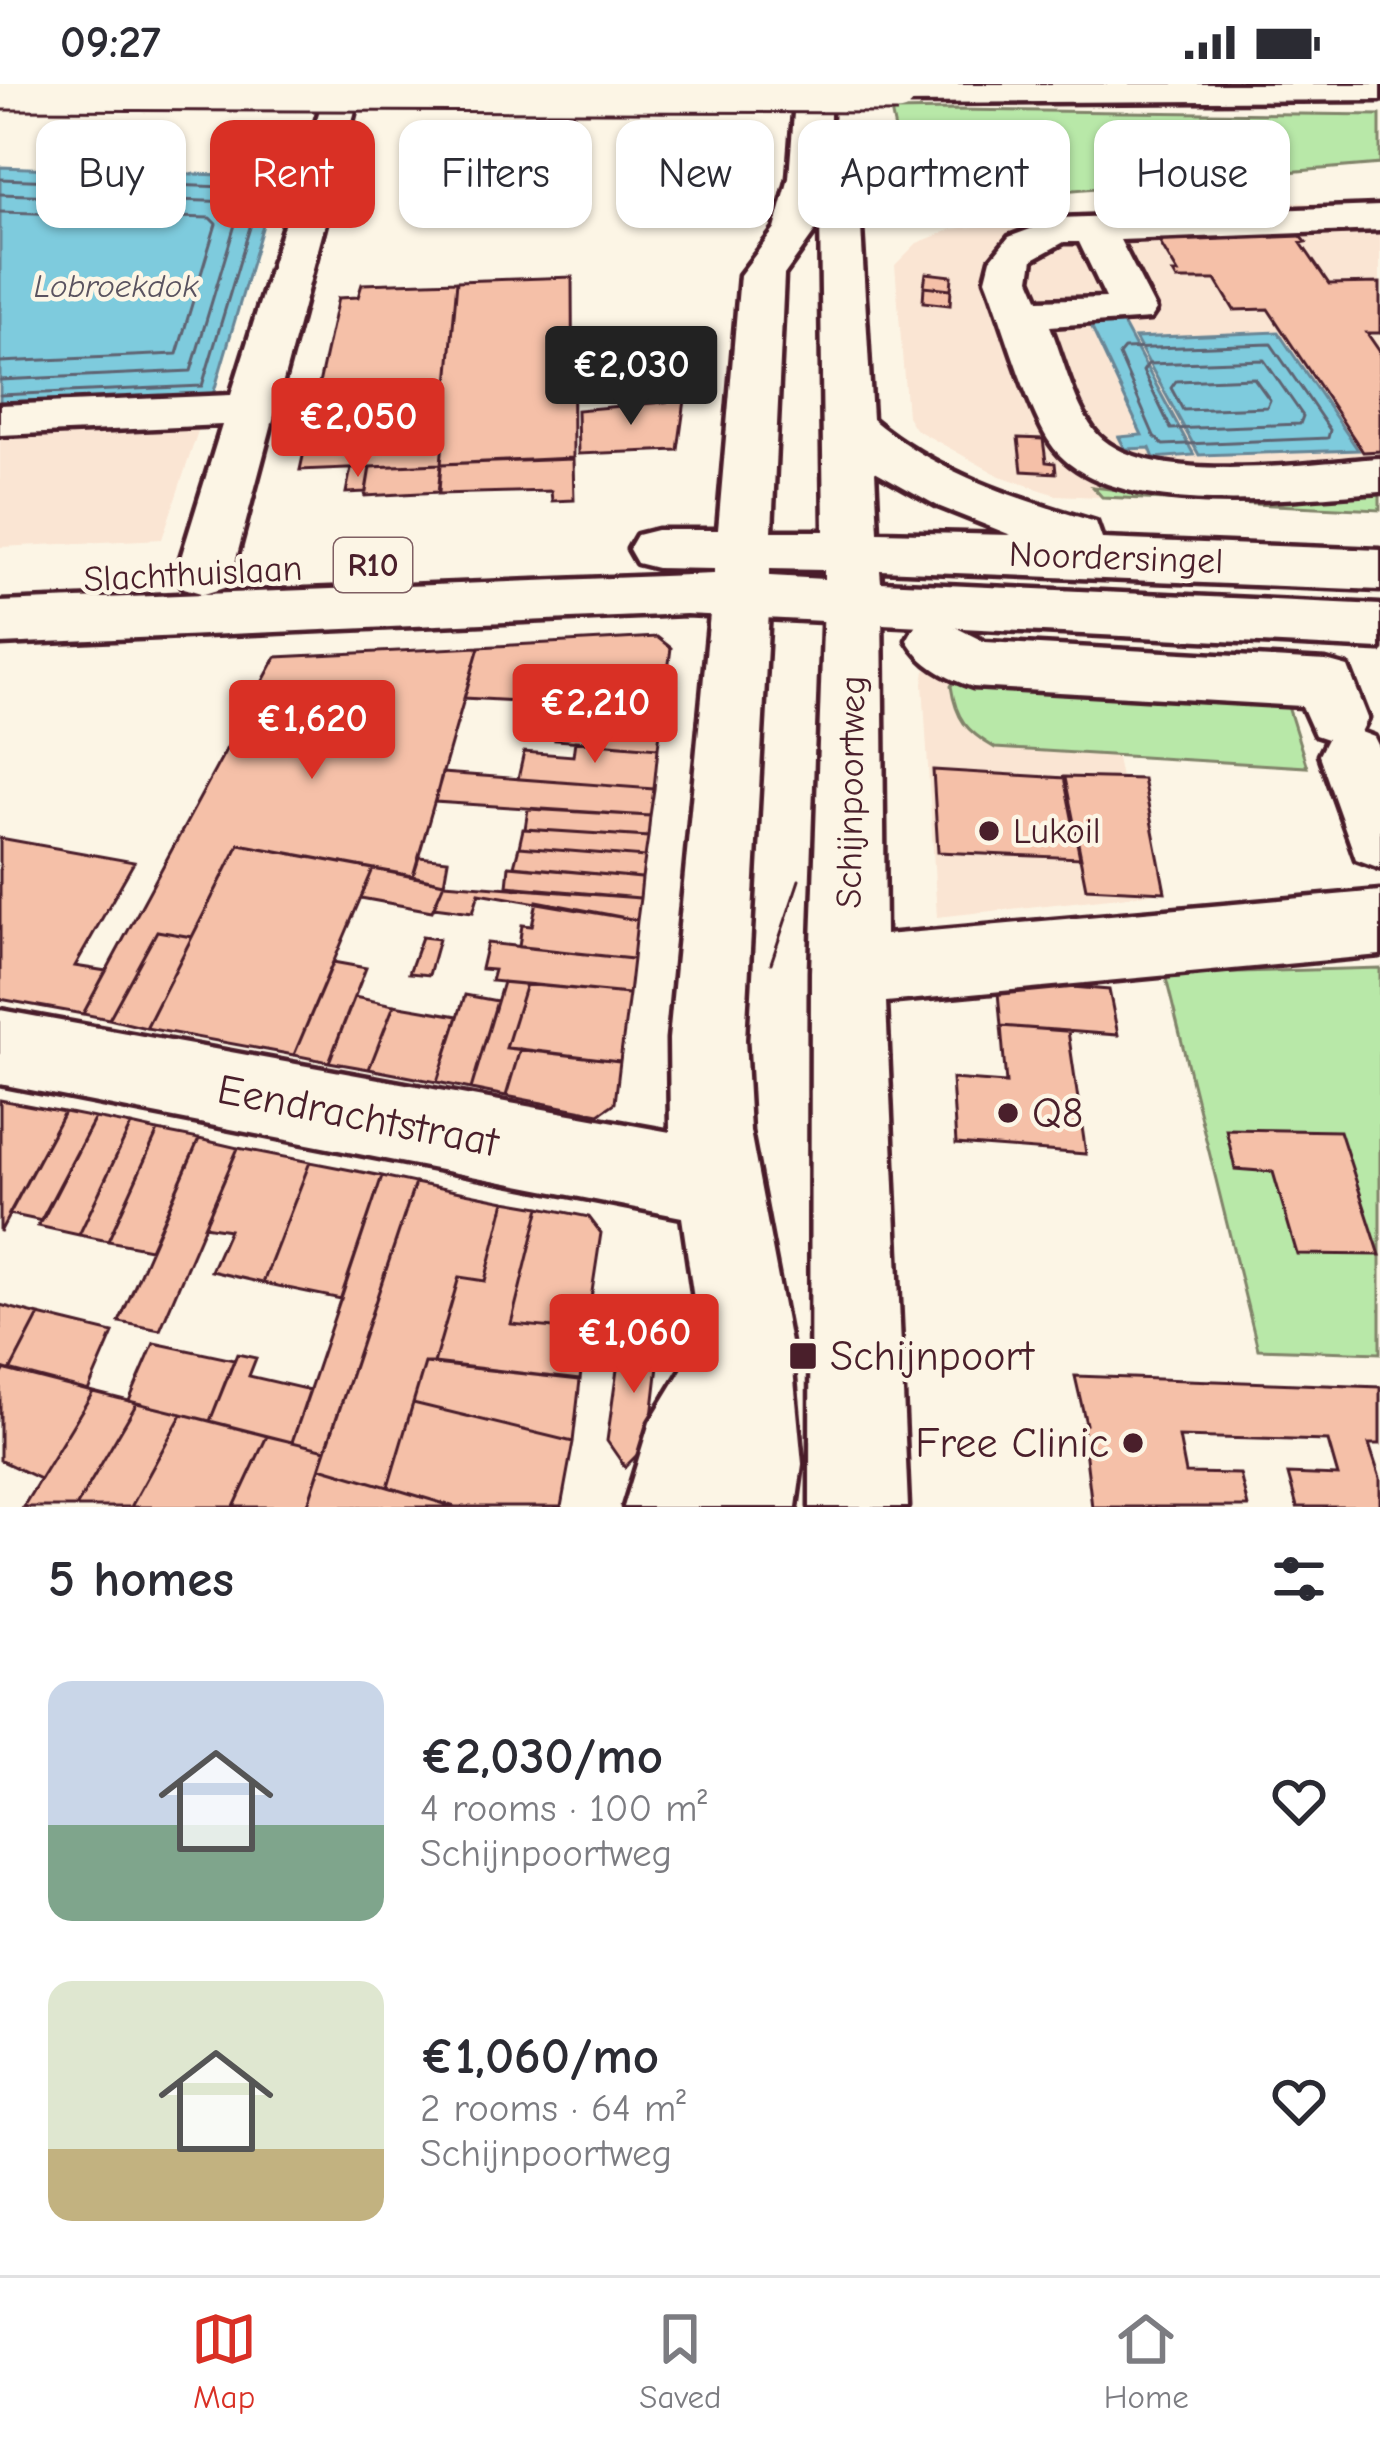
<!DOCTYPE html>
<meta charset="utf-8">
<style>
:root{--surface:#fff;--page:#f2f2f3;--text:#2b2b33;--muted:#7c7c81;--line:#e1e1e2;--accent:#d93025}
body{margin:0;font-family:"Comic Neue",sans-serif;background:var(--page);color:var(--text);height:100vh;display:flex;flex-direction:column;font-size:45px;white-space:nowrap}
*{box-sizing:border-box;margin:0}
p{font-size:39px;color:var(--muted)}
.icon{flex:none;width:66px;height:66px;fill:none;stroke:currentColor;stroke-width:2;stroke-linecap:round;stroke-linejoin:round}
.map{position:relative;height:1423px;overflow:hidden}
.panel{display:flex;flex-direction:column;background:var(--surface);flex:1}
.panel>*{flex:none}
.guide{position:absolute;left:36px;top:36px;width:1308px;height:108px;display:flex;gap:24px}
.price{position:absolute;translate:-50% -102px;padding:0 27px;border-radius:12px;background:var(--accent);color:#fff;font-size:39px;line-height:78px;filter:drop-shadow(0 3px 6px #0008)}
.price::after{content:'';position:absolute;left:50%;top:72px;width:36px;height:27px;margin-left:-18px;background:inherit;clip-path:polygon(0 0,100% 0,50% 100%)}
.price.active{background:#222;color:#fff}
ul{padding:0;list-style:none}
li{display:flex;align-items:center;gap:36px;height:300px;padding:0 48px}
li span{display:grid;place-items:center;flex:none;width:336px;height:240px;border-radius:24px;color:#555}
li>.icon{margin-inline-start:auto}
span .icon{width:144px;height:144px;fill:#fffc;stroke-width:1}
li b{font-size:51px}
h2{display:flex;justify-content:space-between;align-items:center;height:144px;padding:0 48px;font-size:51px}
.tag{padding:0 42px;border-radius:24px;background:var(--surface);box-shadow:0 3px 9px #0004;font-size:42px;line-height:108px}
.tag.active{background:var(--accent);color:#fff}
.status{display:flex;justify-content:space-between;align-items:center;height:84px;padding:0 60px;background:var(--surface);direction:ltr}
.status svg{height:33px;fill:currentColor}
.tab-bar{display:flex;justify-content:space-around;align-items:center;height:168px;border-top:3px solid var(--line);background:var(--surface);font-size:33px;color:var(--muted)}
.tab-bar a{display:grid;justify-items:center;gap:6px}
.tab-bar .active{color:var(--accent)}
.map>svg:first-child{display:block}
.built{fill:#fae5d3}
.green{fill:#b8e8a8;stroke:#81846a;stroke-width:3}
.water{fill:#7ecbdd;stroke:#698696;stroke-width:3}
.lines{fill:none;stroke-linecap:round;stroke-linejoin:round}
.shore{stroke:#5f6472;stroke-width:3}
.building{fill:#f5c0a8;stroke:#4a1f2b;stroke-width:3}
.minor-casing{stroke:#4a1f2b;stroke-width:9}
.major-casing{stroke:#4a1f2b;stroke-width:9}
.highway-casing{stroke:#4a1f2b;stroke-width:9}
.minor{fill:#fcf5e5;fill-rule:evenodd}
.major{fill:#fcf5e5;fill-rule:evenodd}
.highway{fill:#fcf5e5;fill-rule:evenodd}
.tram{stroke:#4a1f2b;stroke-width:3}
.highway-bridge-casing{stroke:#4a1f2b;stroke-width:45;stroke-linecap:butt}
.highway-bridge{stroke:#fcf5e5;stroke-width:39}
.poi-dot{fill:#4a1f2b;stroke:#fcf5e5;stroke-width:4.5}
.labels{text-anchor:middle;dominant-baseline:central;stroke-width:9;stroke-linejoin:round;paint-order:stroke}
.far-water-label{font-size:33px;font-style:italic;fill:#5a5360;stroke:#fcf5e5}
.shield{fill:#fcf5e5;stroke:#7f5f63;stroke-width:3}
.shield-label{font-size:33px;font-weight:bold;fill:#4a1f2b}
.street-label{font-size:36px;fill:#4a1f2b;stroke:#fcf5e5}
.poi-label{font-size:36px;fill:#4a1f2b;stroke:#fcf5e5;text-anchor:start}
.near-poi-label{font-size:42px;fill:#4a1f2b;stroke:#fcf5e5;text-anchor:start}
.near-street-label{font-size:42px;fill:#4a1f2b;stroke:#fcf5e5}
</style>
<div class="status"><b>09:27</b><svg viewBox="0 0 49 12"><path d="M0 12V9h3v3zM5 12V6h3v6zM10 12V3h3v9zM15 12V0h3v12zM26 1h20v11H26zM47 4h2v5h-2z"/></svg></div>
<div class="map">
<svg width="1380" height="1423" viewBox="0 0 1380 1423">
<rect width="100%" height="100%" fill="#fcf5e5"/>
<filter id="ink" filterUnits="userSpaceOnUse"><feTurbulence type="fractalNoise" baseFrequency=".00833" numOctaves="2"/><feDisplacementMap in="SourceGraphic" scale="24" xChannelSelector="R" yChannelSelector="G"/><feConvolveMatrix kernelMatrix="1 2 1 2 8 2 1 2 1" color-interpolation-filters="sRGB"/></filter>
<g filter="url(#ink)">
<!-- built -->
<path class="built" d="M1255,115L1380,124V426L1056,411L1000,392L915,345L907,332L895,181L917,159L953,145Z
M203,332L162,455L0,463V341Z
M939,574L1098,578L1121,694L1143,695L1165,808L937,833L923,599L925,587Z"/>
<!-- green -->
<path class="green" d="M954,26L1380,31V80L968,115C901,96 905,92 891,27Z
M1093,403L1144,409L1380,404V426L1102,413Z
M958,592L1285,613L1307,683L995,664C966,647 956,635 951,602Z
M1380,884V1269L1258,1265L1165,890Z"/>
<!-- water -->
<path class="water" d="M0,83L277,93L212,314L0,323Z
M1121,236L1194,371L1154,374L1150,364L1125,365L1119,353L1142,351L1089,238Z
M1278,248L1358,366L1199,371L1135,254Z"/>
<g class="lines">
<!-- shore -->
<path class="shore" d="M0,95L254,104L260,110L202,302L0,311
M0,110L234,118L240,124L191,287L0,296
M0,128L210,134L216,140L177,270L0,278
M1271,260L1330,346L1328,354L1163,361L1154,352L1119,271L1124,265Z
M1264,276L1303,332L1300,340L1171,345L1143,287L1148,280Z
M1254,294L1270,316L1267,323L1183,326L1171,304L1176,297Z"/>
</g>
<!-- building -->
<path class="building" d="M1300,151L1306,158L1301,159L1329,200L1380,199V249H1367L1380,268V367L1363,368L1268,225L1234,226L1216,196H1177L1173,189H1178L1157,154Z
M926,189L952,192L951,205L924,202Z
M572,193L573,374L441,380L457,197Z
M457,197L441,380L300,386L338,214L358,213L362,200Z
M924,202L951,205L950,221L923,218Z
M685,316L678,366L578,370L577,326Z
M1018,354L1043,355L1046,378L1055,379L1056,389L1022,387Z
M573,375L574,416L552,417L551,407L438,410L441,380Z
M441,380L439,408L365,412L370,383Z
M370,383L366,408L346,409L351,384Z
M657,553L671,564L663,625L464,614L479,563Z
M479,563L413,792L239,760L192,853L157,847L109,935L83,930L276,573Z
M562,618L663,625L658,664L555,656Z
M575,657L658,664L654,705L518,695L524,668L573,672Z
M933,686L1065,694L1081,774L938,768Z
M442,689L654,705L650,732L435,718Z
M1064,693L1143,695L1165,808L1086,804Z
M528,725L650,732L648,753L525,745Z
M523,745L648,753L645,773L519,763Z
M0,754L134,778L75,882L106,887L83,930L0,915Z
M239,760L373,785L294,971L146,944Z
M519,763L645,773L642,794L514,782Z
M419,773L448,776L444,799L413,792Z
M509,782L642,794L640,814L507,802Z
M373,785L444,799L432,827L361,814Z
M444,799L640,814L637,836L479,809L473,828L434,823Z
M537,817L637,836L633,875L519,863L522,841L532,842Z
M157,847L192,853L146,944L109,935Z
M422,853L439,855L429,891L409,889Z
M487,859L633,875L629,910L491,897L494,886L481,885Z
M333,878L366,884L329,978L294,971Z
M997,897L1109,906L1118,951L1001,942Z
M503,898L526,900L506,964L520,965L506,1012L471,1005Z
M526,900L629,910L620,977L506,964Z
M465,911L497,917L471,1005L437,998Z
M354,913L394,921L369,985L329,978Z
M394,921L458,932L437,998L369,985Z
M1001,942L1068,947L1086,1070L956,1060L952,995L1006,999Z
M520,965L620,977L615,1019L599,1030L506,1012Z
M0,1016L64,1028L0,1148Z
M64,1028L95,1034L42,1137L9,1130Z
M95,1034L131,1041L79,1151L38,1142Z
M131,1041L158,1047L108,1157L79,1151Z
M1226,1045L1340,1047L1380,1171L1297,1170L1273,1088L1235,1085Z
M158,1047L199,1055L150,1165L108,1157Z
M199,1055L238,1064L160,1246L119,1238Z
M238,1064L310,1078L263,1199L211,1187L229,1146L204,1142Z
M310,1078L382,1092L341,1215L263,1199Z
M382,1092L415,1099L326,1366L292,1358Z
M415,1099L505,1117L485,1197L459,1193L434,1279H425L388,1403L320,1383Z
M505,1117L540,1123L511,1240L586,1247L580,1296L434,1279L459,1193L485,1197Z
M540,1123L589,1133L601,1149L586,1247L511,1240Z
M0,1221L39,1231L10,1287L0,1284Z
M39,1231L113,1249L88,1307L10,1287Z
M622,1250L661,1255L649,1359L625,1383L607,1357Z
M154,1259L234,1276L210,1337L129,1317Z
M237,1270L256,1274L249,1292L310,1306L292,1358L210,1337Z
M425,1279L580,1296L573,1358L413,1319Z
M5,1285L93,1308L40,1395L0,1376V1293Z
M1075,1292L1380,1303V1360H1369L1380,1394V1423H1297L1288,1390L1338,1392L1328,1357L1179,1353L1186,1389L1240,1390L1248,1423H1092L1082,1340H1086Z
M93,1308L137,1319L76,1423H23Z
M137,1319L182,1330L131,1423H76Z
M413,1319L573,1358L561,1423H455L388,1403Z
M182,1330L267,1352L234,1423H131Z
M267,1352L326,1366L307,1423H234Z
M320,1383L388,1403L455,1423H307Z"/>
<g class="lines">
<defs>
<path id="minor" d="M328,0H362L232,490L224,504L204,510L184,504L176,490L222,341L0,351V321L231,311Z
M1380,122V146L1120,156L1156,226L1150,235L1050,242C1063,274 1073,317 1093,345C1138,406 1313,378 1380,374V408C1297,413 1105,440 1051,360C1027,325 1003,238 986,195L991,175L1009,153L1060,134ZM1064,158H1079L1106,214L1039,216L1030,195L1033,175Z
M741,488L761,494L770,509L745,955L750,1047L791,1264L802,1380L796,1423H624L650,1338L700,1256L682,1133L0,1000V926L670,1048L669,955L712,509L721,494Z
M853,495L873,501L882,516L885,851L1380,807V871L886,918L908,1423H810L811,888L824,516L833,501Z
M937,534L985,558L1326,577L1348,583L1368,634L1361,648L1374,653L1380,665V784L1356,775L1319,671L1327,655L1315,651L1302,622L973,603C946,594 921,581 907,556L916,540Z"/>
<path id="major" d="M781,0H815L830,29L829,92L841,58H867L873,66L860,126L872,335C936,389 1017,415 1096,438L1102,455L1380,466V506L880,486L881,498L1380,521V565L686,530L0,560V518L714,490V485L657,484L637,479L629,465L637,451L657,446H718L740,191L775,145L789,94L794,29ZM820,129L824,447H772L784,191L816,146ZM875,387L938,422L1011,451L878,448ZM770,485L824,486V495L770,492Z"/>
<path id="highway" d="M1380,0V16L897,19L885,15L879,8L887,0Z"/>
</defs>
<!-- minor casing -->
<use href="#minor" class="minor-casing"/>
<!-- major casing -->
<use href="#major" class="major-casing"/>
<!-- highway casing -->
<use href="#highway" class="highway-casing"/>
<!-- minor -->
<use href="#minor" class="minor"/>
<!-- major -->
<use href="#major" class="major"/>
<!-- highway -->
<use href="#highway" class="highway"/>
<!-- tram -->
<path class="tram" d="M771,879L799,796"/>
<defs>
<path id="highway-bridge" d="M0,5L897,8"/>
</defs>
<!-- highway-bridge casing -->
<use href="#highway-bridge" class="highway-bridge-casing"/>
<!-- highway-bridge -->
<use href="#highway-bridge" class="highway-bridge"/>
</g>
</g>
<!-- markers -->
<g class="poi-dot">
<circle cx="989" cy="747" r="12"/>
<circle cx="1008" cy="1029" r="12"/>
<rect x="788" y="1257" width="30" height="30" rx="6"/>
<circle cx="1133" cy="1359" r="12"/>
</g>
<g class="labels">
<!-- far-water labels -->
<g class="far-water-label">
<text x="116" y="202">Lobroekdok</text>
</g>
<!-- shield labels -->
<rect class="shield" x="334" y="454" width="78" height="54" rx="9"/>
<g class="shield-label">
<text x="373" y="481">R10</text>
</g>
<!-- street labels -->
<g class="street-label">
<text transform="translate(1116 474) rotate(2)">Noordersingel</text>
<text transform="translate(193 490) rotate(-3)">Slachthuislaan</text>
<text transform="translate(851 708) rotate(-89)">Schijnpoortweg</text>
</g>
<!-- poi labels -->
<g class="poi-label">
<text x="1013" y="747">Lukoil</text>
</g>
<!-- near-poi labels -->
<g class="near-poi-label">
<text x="1032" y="1029">Q8</text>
<text x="830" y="1272">Schijnpoort</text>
<text x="1109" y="1359" text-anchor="end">Free Clinic</text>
</g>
<!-- near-street labels -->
<g class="near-street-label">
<text transform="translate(358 1032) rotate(11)">Eendrachtstraat</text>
</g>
</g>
</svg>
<b class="price active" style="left:631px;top:344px">€2,030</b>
<b class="price" style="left:358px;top:396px">€2,050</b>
<b class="price" style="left:595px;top:682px">€2,210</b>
<b class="price" style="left:312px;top:698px">€1,620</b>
<b class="price" style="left:634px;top:1312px">€1,060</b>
<div class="guide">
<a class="tag">Buy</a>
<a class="tag active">Rent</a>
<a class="tag">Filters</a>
<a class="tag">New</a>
<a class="tag">Apartment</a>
<a class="tag">House</a>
</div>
</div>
<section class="panel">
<h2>5 homes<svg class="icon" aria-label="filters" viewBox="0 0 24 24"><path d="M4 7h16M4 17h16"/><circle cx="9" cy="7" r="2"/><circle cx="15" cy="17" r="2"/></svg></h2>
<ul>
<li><span style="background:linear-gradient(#c9d6e8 60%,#7fa58c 0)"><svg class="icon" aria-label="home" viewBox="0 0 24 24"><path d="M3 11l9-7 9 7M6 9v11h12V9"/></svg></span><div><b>€2,030/mo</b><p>4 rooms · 100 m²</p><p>Schijnpoortweg</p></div><svg class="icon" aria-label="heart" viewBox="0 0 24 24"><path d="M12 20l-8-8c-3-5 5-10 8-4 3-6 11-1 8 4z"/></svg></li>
<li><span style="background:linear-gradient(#dfe7d0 70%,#c2b280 0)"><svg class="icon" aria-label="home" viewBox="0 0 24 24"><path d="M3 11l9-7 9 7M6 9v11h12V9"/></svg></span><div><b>€1,060/mo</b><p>2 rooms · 64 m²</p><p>Schijnpoortweg</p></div><svg class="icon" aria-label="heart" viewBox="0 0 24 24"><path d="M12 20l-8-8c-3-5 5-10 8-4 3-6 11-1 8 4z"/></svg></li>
</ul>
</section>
<nav class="tab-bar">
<a class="active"><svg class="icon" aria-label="map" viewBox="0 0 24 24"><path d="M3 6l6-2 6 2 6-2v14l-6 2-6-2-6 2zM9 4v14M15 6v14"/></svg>Map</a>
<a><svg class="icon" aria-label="saved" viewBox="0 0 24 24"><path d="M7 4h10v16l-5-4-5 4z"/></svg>Saved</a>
<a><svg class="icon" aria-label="home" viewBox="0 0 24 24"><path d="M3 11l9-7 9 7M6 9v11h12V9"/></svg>Home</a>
</nav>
